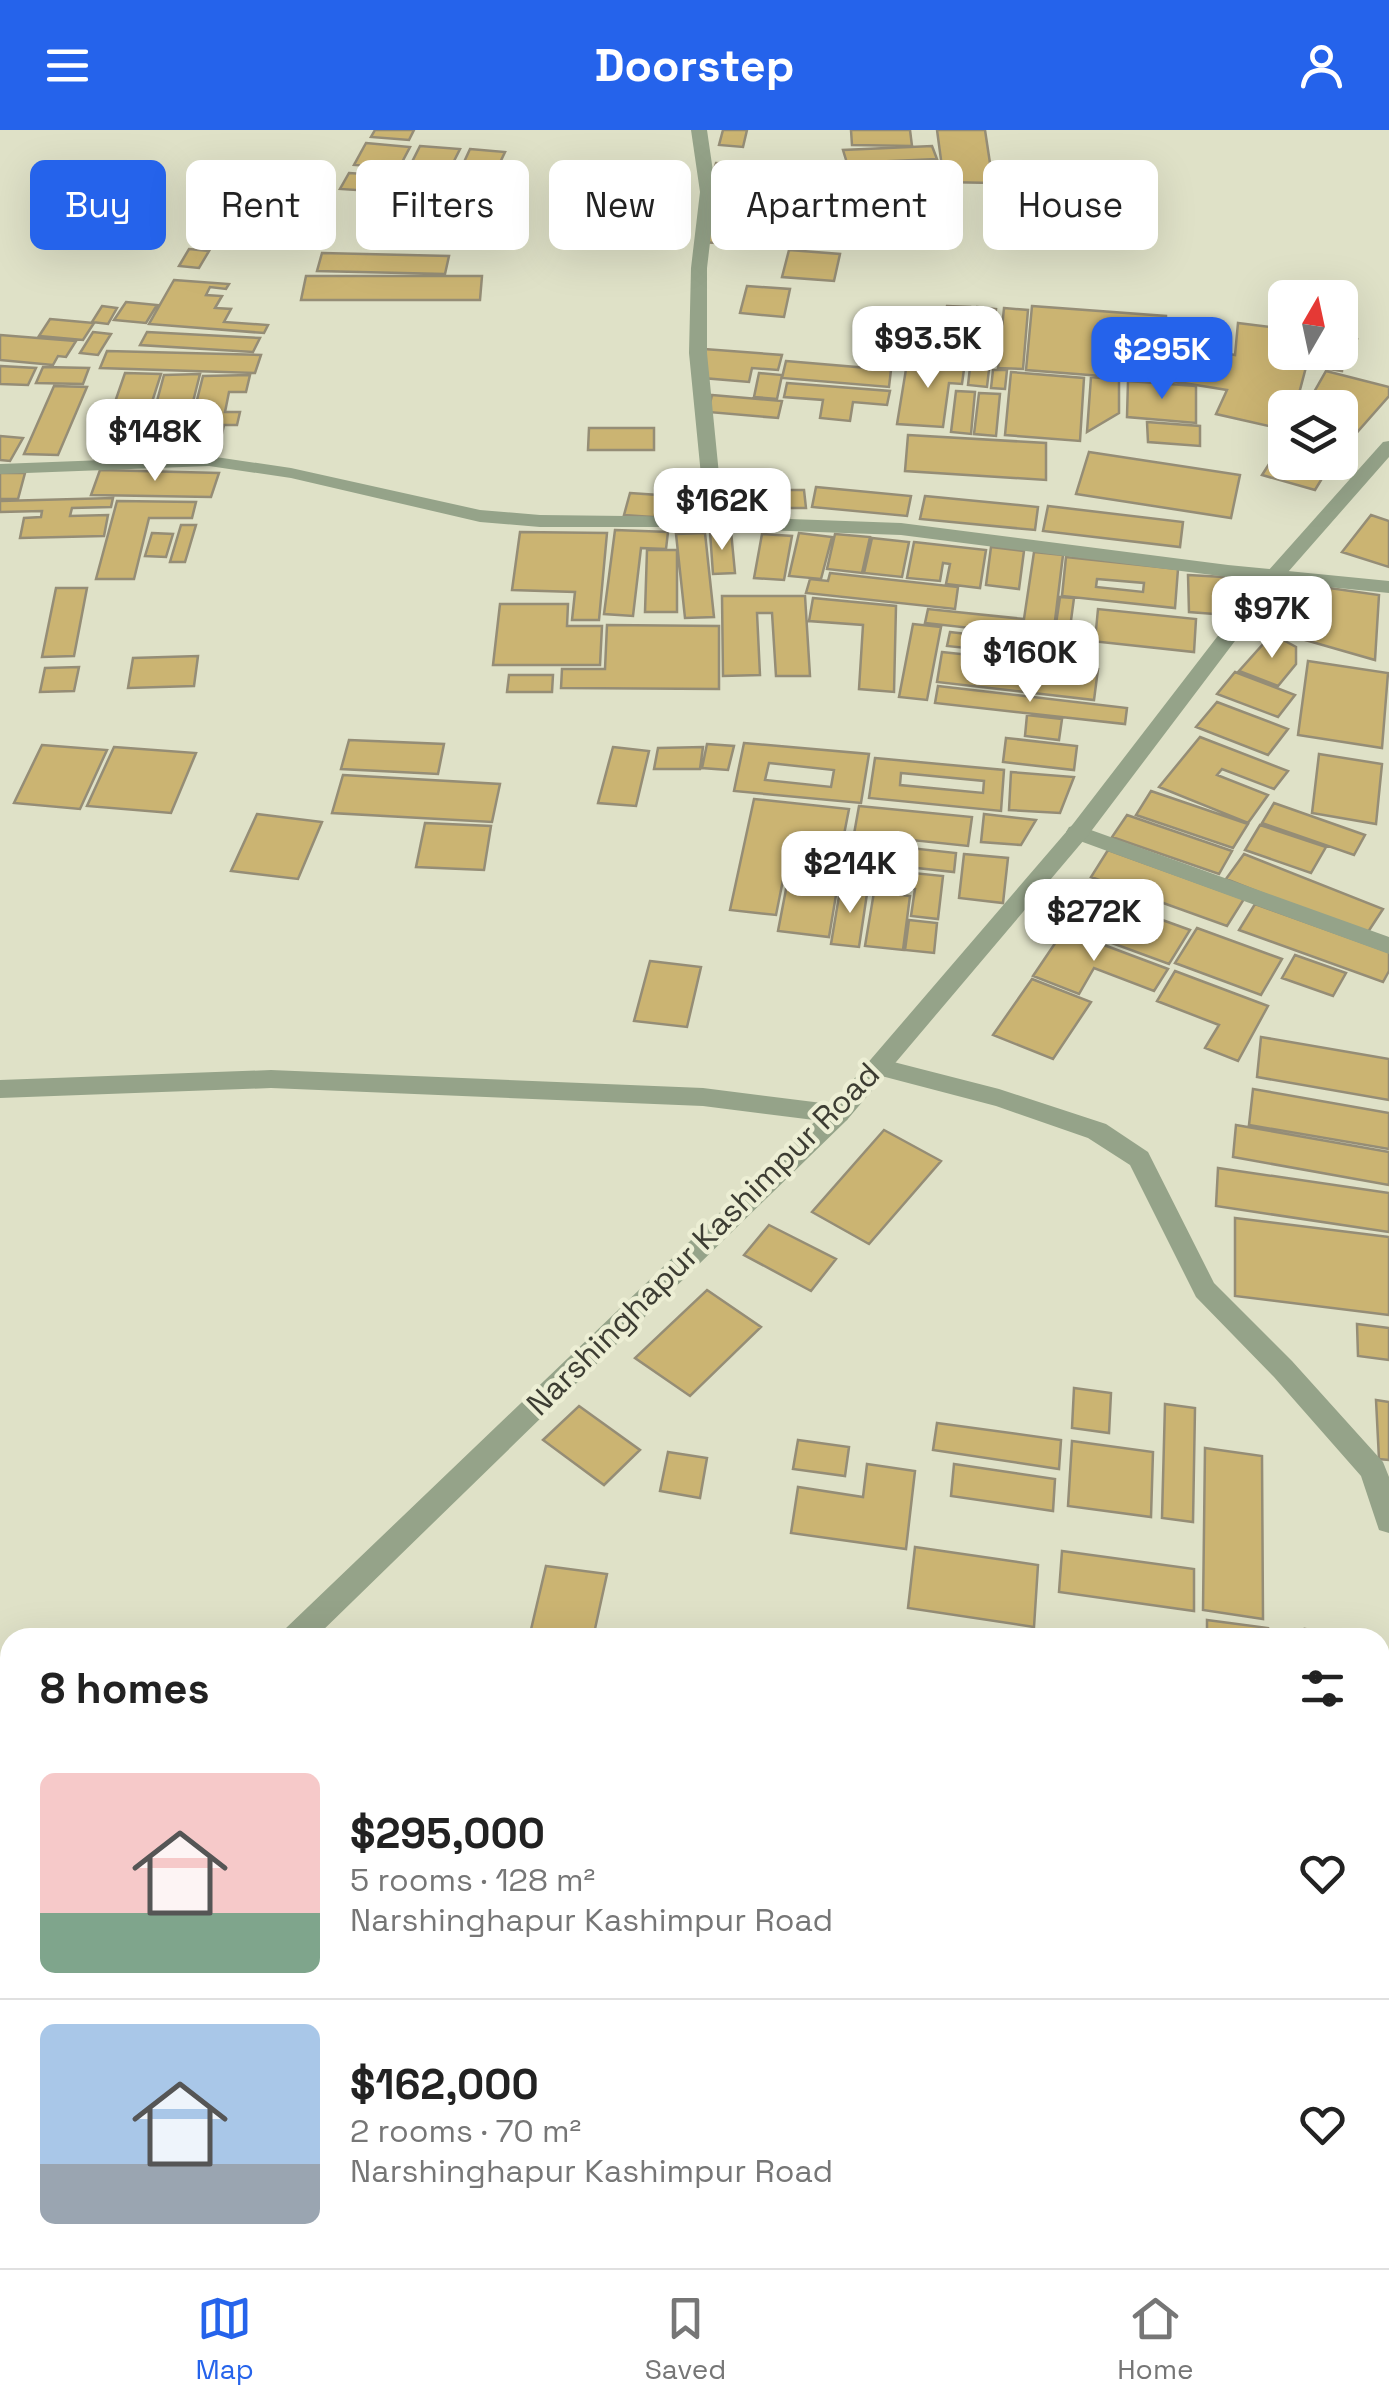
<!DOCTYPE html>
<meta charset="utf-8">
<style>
:root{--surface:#fff;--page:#f2f2f2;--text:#222;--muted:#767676;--line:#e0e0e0;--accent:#2563eb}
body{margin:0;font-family:"Space Grotesk",sans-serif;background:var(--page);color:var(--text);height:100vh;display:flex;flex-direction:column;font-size:38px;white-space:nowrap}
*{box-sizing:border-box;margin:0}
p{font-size:32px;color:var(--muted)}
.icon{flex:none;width:55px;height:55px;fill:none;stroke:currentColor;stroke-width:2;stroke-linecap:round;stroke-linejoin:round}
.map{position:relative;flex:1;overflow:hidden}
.details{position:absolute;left:0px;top:1498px;width:1390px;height:642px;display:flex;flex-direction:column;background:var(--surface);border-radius:30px 30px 0 0;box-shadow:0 10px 40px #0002}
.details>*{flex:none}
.banner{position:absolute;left:30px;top:30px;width:1330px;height:90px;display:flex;gap:20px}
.needle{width:65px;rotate:9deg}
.buttons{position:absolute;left:1268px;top:150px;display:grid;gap:20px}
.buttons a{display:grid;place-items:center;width:90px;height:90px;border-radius:15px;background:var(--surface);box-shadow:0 10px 40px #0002;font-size:50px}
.price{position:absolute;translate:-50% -85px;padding:0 22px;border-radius:20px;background:#fff;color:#222;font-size:32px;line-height:65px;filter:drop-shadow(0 2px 5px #0008)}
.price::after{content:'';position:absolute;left:50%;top:60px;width:30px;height:22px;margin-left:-15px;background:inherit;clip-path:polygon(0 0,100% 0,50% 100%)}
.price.on{background:var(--accent);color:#fff}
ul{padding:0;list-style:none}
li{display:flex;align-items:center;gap:30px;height:250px;padding:0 40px}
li+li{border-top:2px solid var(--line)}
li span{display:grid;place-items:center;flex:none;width:280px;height:200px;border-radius:15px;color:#555}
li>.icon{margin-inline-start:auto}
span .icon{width:120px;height:120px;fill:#fffc;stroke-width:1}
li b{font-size:42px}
h2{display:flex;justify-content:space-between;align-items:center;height:120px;padding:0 40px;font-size:42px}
.chip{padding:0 35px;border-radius:15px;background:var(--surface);box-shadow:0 10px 40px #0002;font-size:35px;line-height:90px}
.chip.on{background:var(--accent);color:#fff}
header{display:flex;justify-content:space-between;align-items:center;height:130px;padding:0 40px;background:var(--accent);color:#fff;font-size:45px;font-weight:700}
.tabs{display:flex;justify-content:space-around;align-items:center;height:140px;border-top:2px solid var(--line);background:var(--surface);font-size:28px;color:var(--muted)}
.tabs a{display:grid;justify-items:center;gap:5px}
.tabs .on{color:var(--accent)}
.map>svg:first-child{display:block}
.building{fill:#cbb472;stroke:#958d76;stroke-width:2.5;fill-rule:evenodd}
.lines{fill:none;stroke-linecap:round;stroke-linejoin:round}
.minor{fill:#95a389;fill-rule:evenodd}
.tertiary{fill:#95a389;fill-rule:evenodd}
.labels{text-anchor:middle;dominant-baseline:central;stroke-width:9;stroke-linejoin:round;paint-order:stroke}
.street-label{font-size:32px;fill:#3d3d33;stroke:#eceed4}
</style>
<header><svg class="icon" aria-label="menu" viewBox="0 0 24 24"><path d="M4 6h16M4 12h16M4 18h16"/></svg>Doorstep<svg class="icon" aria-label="person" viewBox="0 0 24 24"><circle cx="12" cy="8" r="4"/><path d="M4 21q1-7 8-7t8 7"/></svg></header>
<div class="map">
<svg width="1389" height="2138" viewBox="0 0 1389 2138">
<rect width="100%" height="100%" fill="#dfe1c7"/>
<!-- building -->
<path class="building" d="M375,0H414L409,10L371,7Z
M723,0H747L743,17L719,15Z
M851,0H910L912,16L852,15Z
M937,0H985L993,53L944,52Z
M366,13L410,17L399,38L354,35Z
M420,16L460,19L452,35L412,32Z
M932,16L937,29L847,33L843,20Z
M470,19L505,22L487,60L452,58Z
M934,31L940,51L829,55L824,36Z
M716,33L799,38L795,55L737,51L734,62L708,60Z
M349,43L395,46L387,62L340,59Z
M410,43L456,47L446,66L401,62Z
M713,61L772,65L769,77L710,73Z
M712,77L749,80L744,99L781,102L778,117L702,112Z
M754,80L815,84L812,98L750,94Z
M189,119L209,121L199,138L179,136Z
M789,120L840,124L834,151L782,147Z
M322,123L449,126L445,144L317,141Z
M306,146H482L480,170H301Z
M174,150L229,154L226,159L210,157L206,165L222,166L215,178L231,179L224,192L268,195L264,203L149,194Z
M747,156L790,159L784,187L740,183Z
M126,172L157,175L146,193L114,190Z
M102,176L117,178L108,194L92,192Z
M947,176L970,177L964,227L941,225Z
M1032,176L1166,186L1165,251L1026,240Z
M977,177L996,179L987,257L968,255Z
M1004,178L1028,180L1023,239L998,238Z
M50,189L94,193L83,210L39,206Z
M1238,193L1285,199V222H1310L1297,271L1294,278H1285L1282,299L1216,284L1227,260L1171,251L1174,214L1235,225Z
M93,202L111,204L98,225L80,223Z
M147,202L260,208L253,222L140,215Z
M0,205L76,211L66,227L58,226L53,235L0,230Z
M1340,207L1357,209L1354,226L1344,225L1342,241L1316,237L1319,222H1340Z
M704,219L782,225L778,240L752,238L749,252L703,248Z
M107,221L261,225L255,243L100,238Z
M908,227L965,232L962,254L949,253L943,297L897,294Z
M786,231L891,240L889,257L782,248Z
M0,236L36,238L28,255L0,254Z
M43,237L89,238L83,254L36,253Z
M993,240H1007L1005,259L991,258Z
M1326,241L1389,257V266L1345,316L1340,314V278H1305Z
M1011,242L1084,248L1080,311L1005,305Z
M125,243L161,244L135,325L97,324Z
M759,243L782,245L777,269L754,267Z
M200,244L180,323H143L164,245Z
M250,245L246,262H229L225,282H240L237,295H224L218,321L184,322L203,246Z
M1091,247L1119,250V283L1087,302Z
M1128,251L1196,256V293L1127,287Z
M787,253L890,261L887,275L853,272L850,291L820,288L823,270L784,267Z
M54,256L87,257L58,325L24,324Z
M956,261L975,262L971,304L951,302Z
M979,263L1000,264L996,306L974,304Z
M712,265L782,271L778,288L708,282Z
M1147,292L1200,296V316L1148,312Z
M589,298H654V320H588Z
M908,305L1046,313V350L905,341Z
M0,306L23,308L10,331L0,330Z
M1285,309V332H1332L1315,360L1262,345Z
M1089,322L1240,345L1231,388L1076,364Z
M100,340L219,343L211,367L91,365Z
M0,343H25L18,369H0Z
M816,357L911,366L907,386L812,377Z
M754,360H804L806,378H754Z
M630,363L687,367L681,389L624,385Z
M925,366L1038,377L1035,400L920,389Z
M113,368L111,377L72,378L70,386L108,385L104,406L20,408L24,388L41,387L42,381L0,382V371Z
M117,371L196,372L192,388H149L134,449H96Z
M1048,376L1183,392L1180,417L1043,401Z
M1371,385L1389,391V437L1342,422Z
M181,395H196L185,432H170Z
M615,400L668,402L666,419L641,418L633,486L604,484Z
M731,401L735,443L713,444L710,402Z
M520,402L607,403L599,490H572L575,462L512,460Z
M152,403L173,404L166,427L145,426Z
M705,403L714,487L685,488L676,404Z
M799,403L832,407L821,449L789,446Z
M762,404L792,406L784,450L754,448Z
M835,404L870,407L862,443L827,439Z
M872,408L909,412L902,447L864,443Z
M914,412L986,420L980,458L946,454L950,434L943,433L940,451L907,448Z
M991,417L1024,421L1019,459L986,455Z
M647,420H677V482H645Z
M1034,422L1063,425L1053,507L925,493L928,479L1024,489Z
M1066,427L1178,439L1175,478L1062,466ZM1097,449L1144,453L1143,462L1096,457Z
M830,443L958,457L955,479L806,463L810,449L828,451Z
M1188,445L1224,447L1227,485L1189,482Z
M1294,453L1379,465L1375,530L1277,502Z
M56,458H87L74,526L42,527Z
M722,466H805L810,546H776L772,483H757L760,545L723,546Z
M1060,467L1074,468L1070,498L1096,500L1098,479L1196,489L1194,522L1054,507Z
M813,468L896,476L894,562L859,559L863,495L809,491Z
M500,474H568L567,496H602L600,535H493Z
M913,494L941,497L927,570L899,567Z
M607,495L719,496V559L561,558L562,539H605Z
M950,502L1079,517L1078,530L947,516Z
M1272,504L1296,517V534L1278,556L1239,541Z
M942,522L1098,539L1094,570L937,552Z
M198,526L194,556L128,558L133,528Z
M1308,531L1388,543L1382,618L1298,605Z
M79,537L74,561L40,562L45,538Z
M1235,542L1295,565L1278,587L1217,564Z
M509,545H553L552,562H507Z
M938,556L1127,578L1125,594L935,573Z
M1217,572L1288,599L1268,625L1196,597Z
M1027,585L1062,589L1059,610L1025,606Z
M1200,607L1288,641L1274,659L1222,639L1217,645L1268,665L1248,693L1159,657Z
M1006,608L1077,616L1074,640L1003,632Z
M349,610L444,614L438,644L341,639Z
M744,613L869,624L861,673L734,661ZM769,633L834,640L831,657L765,650Z
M707,614L734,616L728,640L702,638Z
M42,615L107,620L80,679L14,673Z
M114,617L196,623L171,683L87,676Z
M613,617L649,621L636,676L598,673Z
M703,617L700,639H654L658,618Z
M1319,624L1382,634L1376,694L1312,683Z
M875,628L1004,640L1001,681L869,668ZM901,643L984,651L983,663L900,655Z
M1011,642L1074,647L1060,683L1009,680Z
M343,645L500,654L492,692L332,683Z
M1151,661L1248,694L1233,718L1136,685Z
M754,669L849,679L841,720L790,715L776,785L730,780Z
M1274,673L1365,705L1354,725L1262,693Z
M859,676L972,687L968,716L854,704Z
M257,684L322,692L298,749L231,741Z
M984,684L1036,690L1021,715L981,712Z
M1127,685L1232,721L1219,744L1112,707Z
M425,693L491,696L484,740L416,737Z
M1260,695L1326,717L1311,743L1245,720Z
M855,712L956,723L954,742L852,731Z
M1108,720L1244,769L1227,796L1091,747Z
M793,723L842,729L829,807L778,801Z
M964,724L1008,728L1003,773L959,768Z
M1244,724L1383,779L1366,805L1226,749Z
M864,738L943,746L938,789L911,786L915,759L862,754Z
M841,754L868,757L859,817L831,814Z
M874,762L910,766L903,820L865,816Z
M1085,762L1190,800L1169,834L1063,795Z
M1255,774L1389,822V841L1383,852L1239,800Z
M909,790L937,793L934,823L905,820Z
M1197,798L1282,829L1261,865L1175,833Z
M1064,800L1168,839L1154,861L1094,838L1079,864L1033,846Z
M1295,825L1346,843L1333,866L1282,848Z
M650,831L701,837L687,897L634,891Z
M1175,841L1268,876L1238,931L1205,918L1219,895L1157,871Z
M1032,849L1091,872L1053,929L993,905Z
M1261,907L1389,929V970L1257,947Z
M1253,959L1389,983V1019L1249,995Z
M1236,995L1389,1022V1055L1233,1027Z
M884,1000L941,1031L869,1114L812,1082Z
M1218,1038L1389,1063V1102L1216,1076Z
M1235,1088L1389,1107V1185L1235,1166Z
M769,1095L836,1129L811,1161L744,1125Z
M707,1160L761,1197L690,1266L635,1228Z
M1357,1194L1389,1198V1230L1358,1226Z
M1074,1258L1111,1263L1109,1303L1072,1298Z
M1376,1270L1389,1272V1330L1379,1329Z
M1165,1274L1195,1278L1193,1392L1162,1388Z
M579,1276L640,1320L604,1355L543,1310Z
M937,1293L1061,1310L1059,1339L933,1320Z
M798,1310L849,1317L845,1346L793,1339Z
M1072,1311L1153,1322L1151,1387L1068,1376Z
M1205,1318L1262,1326L1263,1489L1203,1480Z
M668,1322L707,1328L700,1368L660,1361Z
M867,1334L915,1341L906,1419L791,1403L798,1357L863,1367Z
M954,1334L1055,1349L1053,1381L951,1366Z
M915,1417L1038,1435L1034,1497L908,1478Z
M1062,1421L1194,1439V1481L1059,1462Z
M546,1436L607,1444L593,1508H529Z
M1207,1490L1268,1498V1508H1207Z
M1305,1499L1368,1508H1305Z
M1380,1634L1388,1635L1389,1689L1380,1687Z
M1380,1701L1389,1702V1783L1380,1781Z
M1380,1811L1389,1812V1879L1380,1878Z"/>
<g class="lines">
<!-- minor -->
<path class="minor" d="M691,0H707L716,62L707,138V223L722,375L733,387L901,393L1228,435L1389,451V463L1228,447L901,405L677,397H540L480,392L291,348L209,336L0,344V334L209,326L291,338L480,380L540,385L712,387L704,376L689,223L691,138L700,62Z
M1077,695L1389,807V824L1069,707L1066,702L1069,697Z
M878,928L999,959L1106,994L1148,1022L1214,1153L1292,1231L1383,1332L1389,1347V1403L1379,1400L1361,1346L1274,1247L1196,1167L1130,1035L1088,1008L996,976L870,943L866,937L870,931Z
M271,940L703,958L838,975L847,978L850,984L847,990L838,993L703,976L271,958L0,968V950Z"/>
<!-- tertiary -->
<path class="tertiary" d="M1389,311V327L1281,450L1089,704L847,990L315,1508H281L285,1499L829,978L1073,694L1267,442L1383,312Z
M10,1767V1804L0,1808V1772Z"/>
</g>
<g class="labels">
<!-- street labels -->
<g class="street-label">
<text transform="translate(703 1109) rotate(-45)">Narshinghapur Kashimpur Road</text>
</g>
</g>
</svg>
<div class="buttons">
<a><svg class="needle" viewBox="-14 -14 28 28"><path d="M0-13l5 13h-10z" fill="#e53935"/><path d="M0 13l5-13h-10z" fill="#767676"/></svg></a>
<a><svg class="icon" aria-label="layers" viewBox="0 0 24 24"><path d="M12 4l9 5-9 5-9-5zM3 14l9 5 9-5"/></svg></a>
</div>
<b class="price" style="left:928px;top:261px">$93.5K</b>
<b class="price on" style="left:1162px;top:272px">$295K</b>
<b class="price" style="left:155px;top:354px">$148K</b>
<b class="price" style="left:722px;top:423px">$162K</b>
<b class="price" style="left:1272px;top:531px">$97K</b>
<b class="price" style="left:1030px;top:575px">$160K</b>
<b class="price" style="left:850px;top:786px">$214K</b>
<b class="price" style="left:1094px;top:834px">$272K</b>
<div class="banner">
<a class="chip on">Buy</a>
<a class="chip">Rent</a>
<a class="chip">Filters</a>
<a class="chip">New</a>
<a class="chip">Apartment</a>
<a class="chip">House</a>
</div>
<section class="details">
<h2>8 homes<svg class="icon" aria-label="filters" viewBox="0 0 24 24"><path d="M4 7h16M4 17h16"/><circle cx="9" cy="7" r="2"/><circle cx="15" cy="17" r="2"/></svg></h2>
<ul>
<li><span style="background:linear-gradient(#f6c9c9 70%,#7fa58c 0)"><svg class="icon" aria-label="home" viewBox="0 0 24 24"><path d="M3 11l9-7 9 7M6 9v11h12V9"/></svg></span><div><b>$295,000</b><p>5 rooms · 128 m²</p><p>Narshinghapur Kashimpur Road</p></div><svg class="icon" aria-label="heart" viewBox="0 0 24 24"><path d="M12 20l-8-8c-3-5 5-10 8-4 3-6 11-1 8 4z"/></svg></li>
<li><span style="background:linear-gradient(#a9c7e8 70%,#9aa5b1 0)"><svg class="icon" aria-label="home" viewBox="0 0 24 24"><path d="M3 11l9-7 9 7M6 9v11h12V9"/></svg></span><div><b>$162,000</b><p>2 rooms · 70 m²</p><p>Narshinghapur Kashimpur Road</p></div><svg class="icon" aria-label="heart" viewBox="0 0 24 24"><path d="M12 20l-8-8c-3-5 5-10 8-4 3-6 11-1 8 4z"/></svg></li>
</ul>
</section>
</div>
<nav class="tabs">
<a class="on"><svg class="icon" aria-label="map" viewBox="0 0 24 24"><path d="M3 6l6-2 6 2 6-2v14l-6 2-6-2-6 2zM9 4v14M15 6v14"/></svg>Map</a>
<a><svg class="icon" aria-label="saved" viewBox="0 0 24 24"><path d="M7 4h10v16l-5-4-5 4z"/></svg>Saved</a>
<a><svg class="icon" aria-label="home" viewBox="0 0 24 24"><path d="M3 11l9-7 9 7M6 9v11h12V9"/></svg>Home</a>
</nav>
